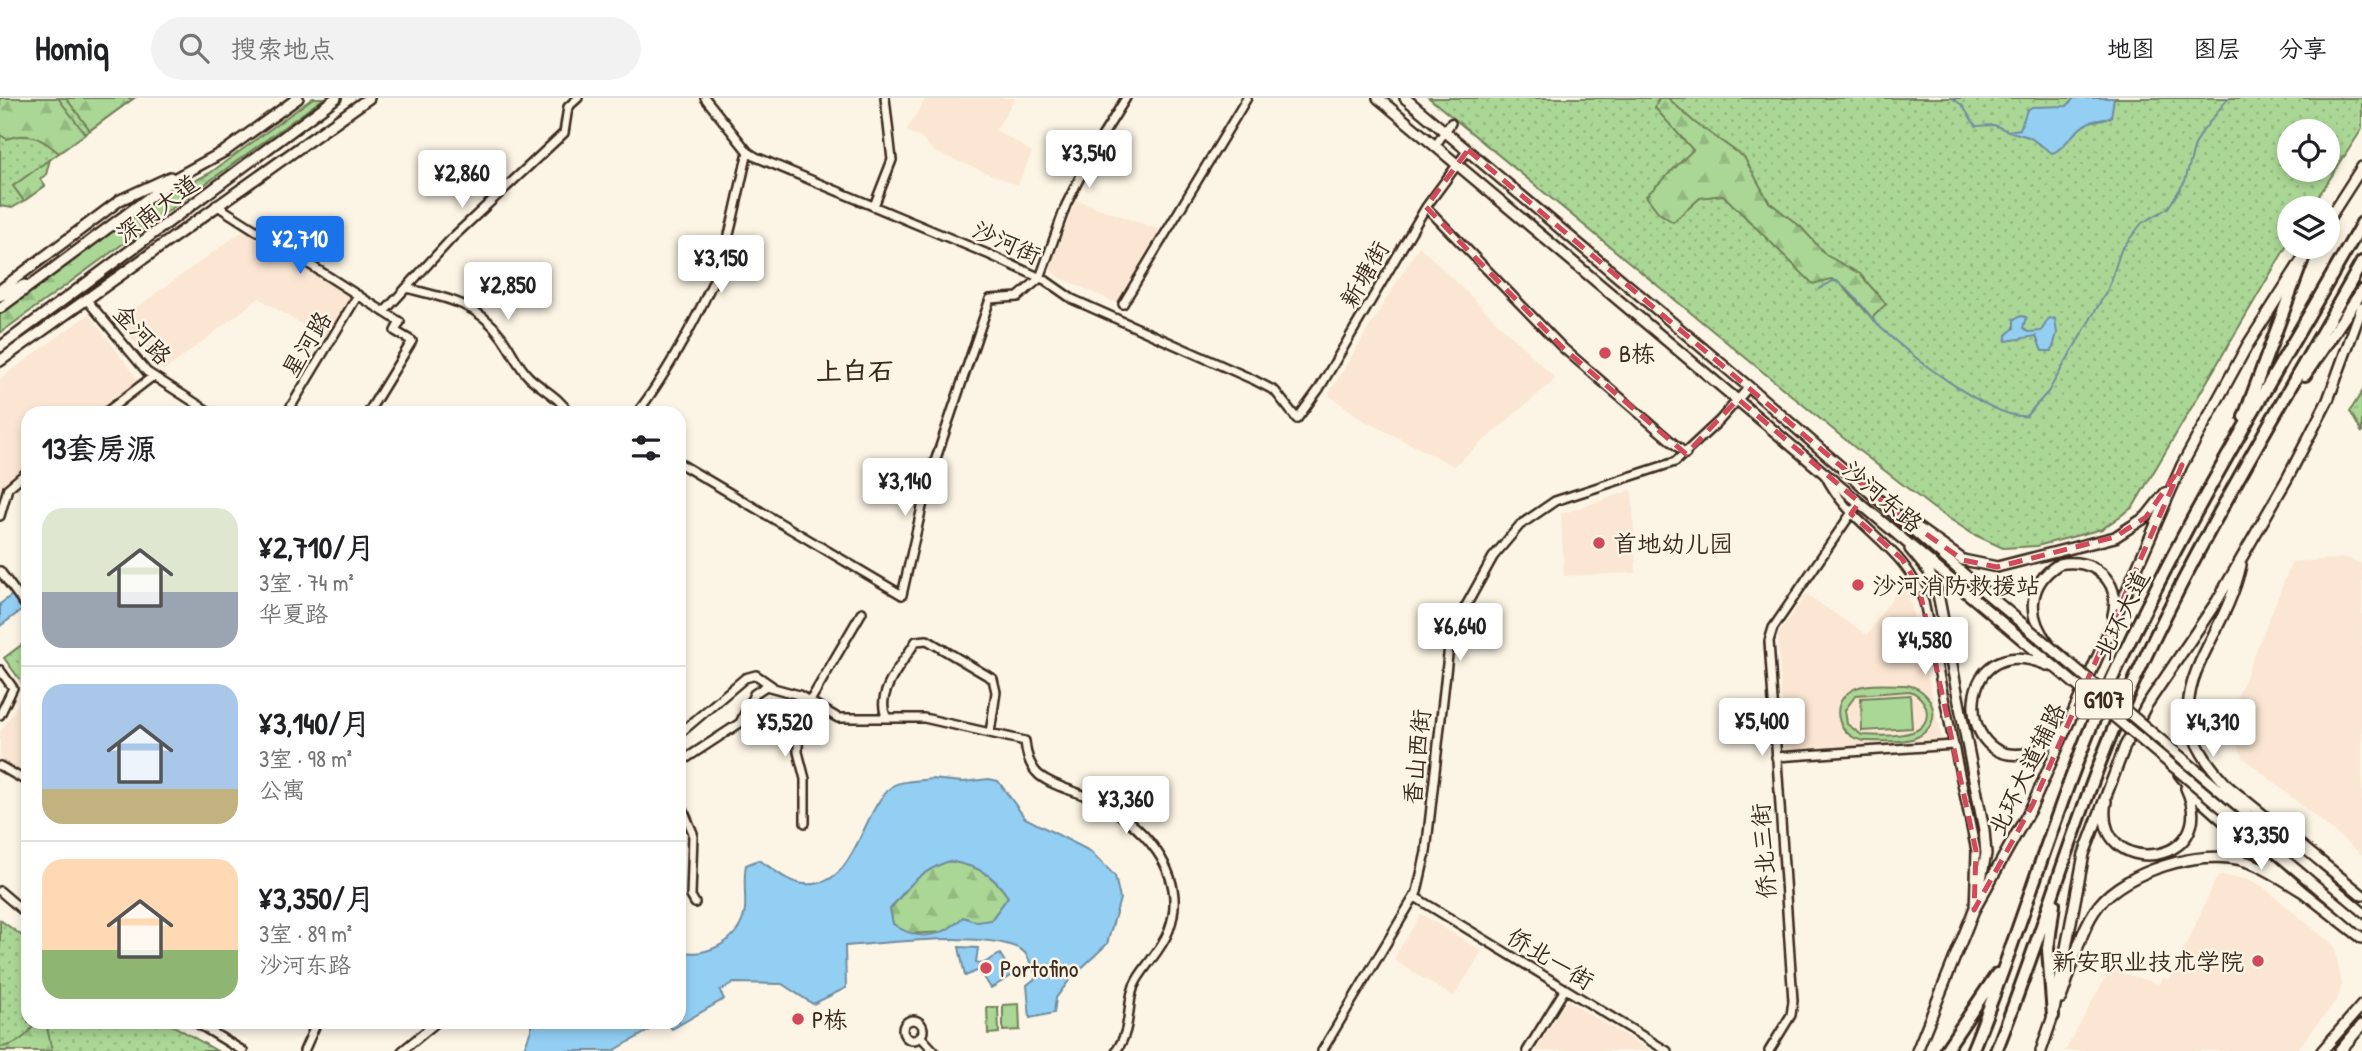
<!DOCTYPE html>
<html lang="zh">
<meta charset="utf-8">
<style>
:root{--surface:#fff;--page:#f2f2f2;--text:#202124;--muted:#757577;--line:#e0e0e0;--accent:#1a73e8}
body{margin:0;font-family:"Patrick Hand","LXGW WenKai TC",sans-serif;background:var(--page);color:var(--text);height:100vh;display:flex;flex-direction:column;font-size:26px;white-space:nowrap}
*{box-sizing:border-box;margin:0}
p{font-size:23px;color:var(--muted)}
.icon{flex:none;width:38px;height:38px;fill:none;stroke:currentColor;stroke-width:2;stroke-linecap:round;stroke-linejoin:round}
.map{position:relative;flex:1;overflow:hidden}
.details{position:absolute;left:21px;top:308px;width:665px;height:623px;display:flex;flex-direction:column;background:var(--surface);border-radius:21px;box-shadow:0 4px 10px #0003}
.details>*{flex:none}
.tools{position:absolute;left:2277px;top:21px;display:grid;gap:14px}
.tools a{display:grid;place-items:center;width:63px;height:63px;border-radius:50%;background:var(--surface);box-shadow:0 4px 10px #0003;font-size:35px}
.price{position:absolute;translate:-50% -60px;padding:0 16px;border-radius:7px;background:#fff;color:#222;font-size:23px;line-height:46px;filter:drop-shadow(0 2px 4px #0008)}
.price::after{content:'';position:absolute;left:50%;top:42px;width:21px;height:16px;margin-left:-10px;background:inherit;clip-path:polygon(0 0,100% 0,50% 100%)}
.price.selected{background:var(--accent);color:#fff}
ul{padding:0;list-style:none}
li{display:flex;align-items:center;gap:21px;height:175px;padding:0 21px}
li+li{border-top:2px solid var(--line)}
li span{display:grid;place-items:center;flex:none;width:196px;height:140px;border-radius:21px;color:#555}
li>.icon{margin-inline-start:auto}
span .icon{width:84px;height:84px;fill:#fffc;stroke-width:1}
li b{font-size:30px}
h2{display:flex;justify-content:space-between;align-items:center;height:84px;padding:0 21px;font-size:30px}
header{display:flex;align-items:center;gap:42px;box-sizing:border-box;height:98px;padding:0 35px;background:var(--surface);border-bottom:2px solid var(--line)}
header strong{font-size:33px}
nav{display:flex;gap:38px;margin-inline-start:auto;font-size:24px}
.search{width:490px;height:63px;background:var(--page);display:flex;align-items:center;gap:18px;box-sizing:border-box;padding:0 24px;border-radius:38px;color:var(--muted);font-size:26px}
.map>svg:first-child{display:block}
.built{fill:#fae6d2}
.green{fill:url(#green-dots);stroke:#72805a;stroke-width:2;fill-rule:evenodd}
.forest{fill:url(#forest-firs);stroke:#72805a;stroke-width:2}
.pitch{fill:#aad795;stroke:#72805a;stroke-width:2;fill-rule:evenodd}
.water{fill:#93cef3;stroke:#708c9e;stroke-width:2;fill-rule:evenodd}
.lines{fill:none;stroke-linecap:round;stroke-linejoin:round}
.stream{stroke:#708c9e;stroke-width:2}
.minor-tunnel{stroke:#d5ccbd;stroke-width:7;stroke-dasharray:7 3.5;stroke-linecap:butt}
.minor-casing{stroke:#3b2a1e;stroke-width:12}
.major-casing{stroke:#3b2a1e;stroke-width:14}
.highway-casing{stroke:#3b2a1e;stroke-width:16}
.minor{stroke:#fcf5e5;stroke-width:7}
.major{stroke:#fcf5e5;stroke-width:9}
.highway{stroke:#fcf5e5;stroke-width:10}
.major-bridge-casing{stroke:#3b2a1e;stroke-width:14;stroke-linecap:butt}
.major-bridge{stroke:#fcf5e5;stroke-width:9}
.marked{fill:none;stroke:#d1495b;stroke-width:5;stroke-dasharray:14 9;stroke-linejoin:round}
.poi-dot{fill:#d1495b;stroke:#fcf5e5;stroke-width:2.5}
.labels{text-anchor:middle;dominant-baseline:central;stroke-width:5;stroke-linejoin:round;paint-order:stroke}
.shield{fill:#fcf5e5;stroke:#75675a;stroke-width:2}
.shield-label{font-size:23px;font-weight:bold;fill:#3b2a1e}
.street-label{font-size:24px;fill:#3b2a1e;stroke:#fcf5e5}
.poi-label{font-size:24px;fill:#3b2a1e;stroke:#fcf5e5;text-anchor:start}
.neighbourhood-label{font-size:26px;font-weight:bold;fill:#3b2a1e;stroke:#fcf5e5}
</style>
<header>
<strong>Homiq</strong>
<div class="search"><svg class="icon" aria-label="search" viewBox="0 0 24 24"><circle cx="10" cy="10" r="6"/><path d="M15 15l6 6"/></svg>搜索地点</div>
<nav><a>地图</a><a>图层</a><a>分享</a></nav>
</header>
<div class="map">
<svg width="2362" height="953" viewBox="0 0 2362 953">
<defs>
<pattern id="green-dots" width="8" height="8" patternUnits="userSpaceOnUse" patternTransform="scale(1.75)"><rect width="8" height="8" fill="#aad795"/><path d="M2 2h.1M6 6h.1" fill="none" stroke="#93b980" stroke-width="1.8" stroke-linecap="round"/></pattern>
<pattern id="forest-firs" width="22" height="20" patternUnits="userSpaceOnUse" patternTransform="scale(1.75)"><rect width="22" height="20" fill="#aad795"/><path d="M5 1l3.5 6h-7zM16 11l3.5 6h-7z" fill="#93b980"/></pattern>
</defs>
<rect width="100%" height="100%" fill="#fcf5e5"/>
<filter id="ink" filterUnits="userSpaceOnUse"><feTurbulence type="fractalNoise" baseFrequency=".0143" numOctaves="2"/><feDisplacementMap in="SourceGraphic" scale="14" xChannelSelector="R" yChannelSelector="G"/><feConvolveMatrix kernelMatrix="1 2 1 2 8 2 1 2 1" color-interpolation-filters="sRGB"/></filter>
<g filter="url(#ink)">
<!-- built -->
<path class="built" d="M926,0H1015L996,32L1032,54L1018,87L935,54L920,39L906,33Z
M1076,102L1160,132L1116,205L1057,178L1050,170Z
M243,133L351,199L325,241L259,200L164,273L153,266L117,223Z
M1419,148L1556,281L1454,368L1367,324L1328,297Z
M89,216L139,283L97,315H28V367L0,389V281Z
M1632,392L1636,475L1564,478L1561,416Z
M2347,460L2362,466V757L2244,660L2230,634L2233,610L2292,464Z
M1905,481L1942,641L1784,653L1778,537L1806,496L1867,537Z
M27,592L28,593V678L0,661V635Z
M2218,777L2250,782L2262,788L2334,848L2342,886L2338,900L2296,953H2065L2110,871L2159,886L2162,879L2170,882Z
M1421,816L1482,853L1454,899L1393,862Z
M1567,902L1589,916L1651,953H1536Z"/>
<!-- green -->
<path class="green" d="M0,0H134L14,88L24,103L12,110L0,108Z
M1429,0H2362V31L2311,110H2289V144L2133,409L2102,431L2037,448L2003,450L1973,436L1933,410L1858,352ZM2289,33H2328V72H2289Z
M2362,294V335L2350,313Z
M28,542V593L4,560Z
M0,822L28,842V924H167L217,953H0Z"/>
<!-- forest -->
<path class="forest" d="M0,0H58L85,36L59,55C41,40 29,33 7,41L0,37Z
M66,0H134L90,32Z
M313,0H324L0,235V214L140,111L210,75Z
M1659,0H1668L1694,24L1744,59L1769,104L1801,129L1826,157L1860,176L1886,206L1872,220L1839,184L1831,181L1813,186L1723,97L1700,100L1673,124L1659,115L1646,98L1693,52L1655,10Z
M50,61L46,77L40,81L45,88L24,103L13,88Z
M949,763C977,768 992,775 1008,799L991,822L948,834L906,836L893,826L890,811L923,772Z
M36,924H46L52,953H0V949C16,948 28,937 36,924Z"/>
<!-- pitch -->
<path class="pitch" d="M1905,587C1933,589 1946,626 1917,639C1904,645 1883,643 1869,643C1841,644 1825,608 1852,592C1866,584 1890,587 1905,587ZM1910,593C1929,600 1935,627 1912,634C1898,639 1877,638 1862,637L1847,626L1845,612L1856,597Z
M1910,597L1912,630L1862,633L1861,600Z
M1019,906L1020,932L1003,933V907Z
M987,909H998L999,935L988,936Z"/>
<!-- water -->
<path class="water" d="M2074,0H2114L2111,19C2103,23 2095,21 2088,25C2073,32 2063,53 2052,55L2029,39L2008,33L2020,31L2027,12L2032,9L2067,8Z
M2021,218L2026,219L2023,230L2028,234L2041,233L2049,220L2055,221L2057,235L2052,253H2042L2036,238L2006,243V237L2014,230V221Z
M12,497L22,512L0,528V506Z
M931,681L963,684L989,681L998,683L1025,720L1090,753L1115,778L1120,801L1107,846L1071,880L1056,900L1054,915L1030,920L1027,887L1037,879C1033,872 1030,861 1025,855C1000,830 881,846 845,848L846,890L813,906L782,886L734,885L720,893L724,901L672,931L666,924H679V853C706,861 742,842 745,811C746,796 743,782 746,767L758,762C774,770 786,785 805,786C858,791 860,710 894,687C903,682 921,683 931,681ZM949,763C976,768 993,775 1008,799L991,822L977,824L963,819C942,840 918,844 893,826L890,811C909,787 919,774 949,763Z
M959,849L978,850L976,864L982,866L1000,856L1013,877L991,890L979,872L965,878Z
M531,924H664L613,953H523L531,932Z"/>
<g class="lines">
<!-- stream -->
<path class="stream" d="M1952,0L1962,7L1976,28L1994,27L2008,33
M1819,191L1833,183L1839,184C1855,196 1866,214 1879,228C1904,253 1992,322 2026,318L2048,294L2108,191L2121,152L2142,125L2168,110L2185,83L2195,47L2202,34L2228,0"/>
<!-- minor-tunnel -->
<path class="minor-tunnel" d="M20,585L28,579"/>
<defs>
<path id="minor" d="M705,0L748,54L756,59L990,157L1045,182L1072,201L1254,282L1275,293L1297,321L1319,291L1426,109L1468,52
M1435,48L1451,25
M216,107L400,224L395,233L412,243L368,315
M874,108L892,62L885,0
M1426,109L1563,250L1686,356
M406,190C443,199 478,205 501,238C511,251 517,267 529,279C543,292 558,298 569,315
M86,201L147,274L211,315
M1123,206L1247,0
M384,214L453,139L564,35L568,9L578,0
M105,315L152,279
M287,315L358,197
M637,315C665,279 705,207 721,164C733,129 739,90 748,54
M679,365L902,497L927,387L990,201L1018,199L1040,180L1066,107L1093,53L1126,0
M1825,377C1852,432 1904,445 1924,504L1976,753L1974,812
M0,418L8,390L28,373
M0,473L28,511
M0,572L13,590L0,617
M799,597L798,654L805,681V725
M810,603L862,514
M886,618C875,594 904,564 916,543L927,542L993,581L996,594L990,635
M679,636L745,580L756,577L772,588
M1776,659L1954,647
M679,665L740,625L754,596L766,588L799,597L838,620H924L1025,643C1026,656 1029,668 1039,677C1054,689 1076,693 1093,701C1141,723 1190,775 1169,832C1162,851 1147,865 1137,882C1125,901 1134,929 1116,953
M0,668L28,684
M679,702L693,735L691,798L695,805
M0,793L28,817
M1415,799L1667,953
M903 932a10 10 0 1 1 20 0a10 10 0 1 1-20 0Z
M195,924L243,953
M920,938L934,953
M304,953L317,924
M402,953L437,924
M1322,953L1417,794L1426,754L1449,548L1462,515L1493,459L1520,427L1555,403L1675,364L1719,323L1749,289
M1527,953L1565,891
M1769,953L1791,917L1793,903L1769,543L1773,530L1859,404"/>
<path id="major" d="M1378,0L2056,570
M1405,0L1749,289L1973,484
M2328,122L2362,69
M0,192L120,102L170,79
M0,198L24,187
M0,210L174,81L225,53L298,0
M0,249L336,0
M0,263L369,0
M1915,428L1963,462L1997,469L2115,439L2146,419L2165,395
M1910,451L1929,474L1938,496L1984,732L1986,756L1978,797
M2048,545C2026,518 2028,485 2059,466C2091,459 2122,481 2113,517
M2047,567C1955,529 1953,666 2023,656C2039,653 2054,645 2064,633
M2182,660L2362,814
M2179,676L2199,701L2303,794L2362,840
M2225,686L2362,797
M2227,687C2142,599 2221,557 2241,467
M2106,703C2091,783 2223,770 2186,690
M2061,900C2073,870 2079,832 2099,807C2126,773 2200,751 2241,762C2264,768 2283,782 2303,794
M1917,953L1974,812L2032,708L2182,367L2247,248L2310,149
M2041,953L2053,918L2084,756L2125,648L2146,608L2217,503L2287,381L2328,302L2362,209
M2322,953L2362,907
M2340,953L2362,927"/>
<path id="highway" d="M2305,277L2362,193
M2244,319L2304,158
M2053,918L2048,851L2054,806
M1945,953L1997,876
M1972,953C2016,847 2047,735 2091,629C2165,453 2268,290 2362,125
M1996,953C2046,829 2080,699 2137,577C2202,435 2285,301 2362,164"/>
</defs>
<!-- minor casing -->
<use href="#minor" class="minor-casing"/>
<!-- major casing -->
<use href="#major" class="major-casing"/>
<!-- highway casing -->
<use href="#highway" class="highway-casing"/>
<!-- minor -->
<use href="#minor" class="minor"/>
<!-- major -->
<use href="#major" class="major"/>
<!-- highway -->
<use href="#highway" class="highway"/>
<defs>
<path id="major-bridge" d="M1973,484L2182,660
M2056,570L2362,827"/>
</defs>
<!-- major-bridge casing -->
<use href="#major-bridge" class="major-bridge-casing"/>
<!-- major-bridge -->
<use href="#major-bridge" class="major-bridge"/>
</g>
</g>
<!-- marked area -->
<path class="marked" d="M1468,52L1895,414L1963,462L1997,469L2115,439L2146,419L2182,367L2032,708L1974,812L1976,753L1919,489L1902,461L1851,416L1859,404L1738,301L1686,356L1563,250L1426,109Z"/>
<!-- markers -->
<g class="poi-dot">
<circle cx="1605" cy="255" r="7"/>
<circle cx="1599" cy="445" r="7"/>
<circle cx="1858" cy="487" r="7"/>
<circle cx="2258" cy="863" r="7"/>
<circle cx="986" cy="870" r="7"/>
<circle cx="798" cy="921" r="7"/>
</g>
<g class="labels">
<!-- shield labels -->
<rect class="shield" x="2076" y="581.5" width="56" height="39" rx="5"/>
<g class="shield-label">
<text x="2104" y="601">G107</text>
</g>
<!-- street labels -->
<g class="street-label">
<text transform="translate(157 110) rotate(-37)">深南大道</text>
<text transform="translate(1007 144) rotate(24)">沙河街</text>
<text transform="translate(1364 176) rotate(-60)">新塘街</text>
<text transform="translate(143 236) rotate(47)">金河路</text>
<text transform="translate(306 246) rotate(-59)">星河路</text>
<text transform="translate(1883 398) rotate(40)">沙河东路</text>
<text transform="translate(2121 517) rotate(-64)">北环大道</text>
<text transform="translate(1416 659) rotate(-84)">香山西街</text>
<text transform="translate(2026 671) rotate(-64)">北环大道辅路</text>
<text transform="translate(1763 753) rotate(-94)">侨北三街</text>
<text transform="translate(1551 860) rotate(31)">侨北一街</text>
</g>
<!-- poi labels -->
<g class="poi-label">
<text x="1619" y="255">B栋</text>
<text x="1613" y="445">首地幼儿园</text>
<text x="1872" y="487">沙河消防救援站</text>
<text x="2244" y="863" text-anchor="end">新安职业技术学院</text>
<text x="1000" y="870">Portofino</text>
<text x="812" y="921">P栋</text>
</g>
<!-- neighbourhood labels -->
<g class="neighbourhood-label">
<text x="855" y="272">上白石</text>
</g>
</g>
</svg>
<div class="tools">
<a><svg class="icon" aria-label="locate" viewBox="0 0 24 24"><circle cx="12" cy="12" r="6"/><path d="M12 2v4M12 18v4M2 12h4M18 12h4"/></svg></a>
<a><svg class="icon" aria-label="layers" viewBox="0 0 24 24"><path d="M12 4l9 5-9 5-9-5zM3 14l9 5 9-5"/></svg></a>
</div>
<b class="price" style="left:1089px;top:92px">¥3,540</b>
<b class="price" style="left:462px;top:112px">¥2,860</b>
<b class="price selected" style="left:300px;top:178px">¥2,710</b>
<b class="price" style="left:721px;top:197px">¥3,150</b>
<b class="price" style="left:508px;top:224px">¥2,850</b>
<b class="price" style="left:905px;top:420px">¥3,140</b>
<b class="price" style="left:1460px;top:565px">¥6,640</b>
<b class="price" style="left:1925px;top:579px">¥4,580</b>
<b class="price" style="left:1762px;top:660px">¥5,400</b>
<b class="price" style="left:785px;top:661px">¥5,520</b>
<b class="price" style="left:2213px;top:661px">¥4,310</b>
<b class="price" style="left:1126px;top:738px">¥3,360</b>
<b class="price" style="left:2261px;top:774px">¥3,350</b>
<section class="details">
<h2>13套房源<svg class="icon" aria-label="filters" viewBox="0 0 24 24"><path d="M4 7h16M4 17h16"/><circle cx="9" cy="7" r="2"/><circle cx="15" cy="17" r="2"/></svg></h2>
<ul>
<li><span style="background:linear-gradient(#dfe7d0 60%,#9aa5b1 0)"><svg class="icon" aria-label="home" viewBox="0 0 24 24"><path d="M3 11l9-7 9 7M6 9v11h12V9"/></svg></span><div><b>¥2,710/月</b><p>3室 · 74 m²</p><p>华夏路</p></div></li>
<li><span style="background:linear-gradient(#a9c7e8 75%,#c2b280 0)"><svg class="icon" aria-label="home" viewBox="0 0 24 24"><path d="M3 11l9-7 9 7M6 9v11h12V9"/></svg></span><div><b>¥3,140/月</b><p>3室 · 98 m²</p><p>公寓</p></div></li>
<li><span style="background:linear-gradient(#ffd9b3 65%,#8fb573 0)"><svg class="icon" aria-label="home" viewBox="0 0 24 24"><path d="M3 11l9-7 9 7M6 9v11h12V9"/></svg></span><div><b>¥3,350/月</b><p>3室 · 89 m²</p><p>沙河东路</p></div></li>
</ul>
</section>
</div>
